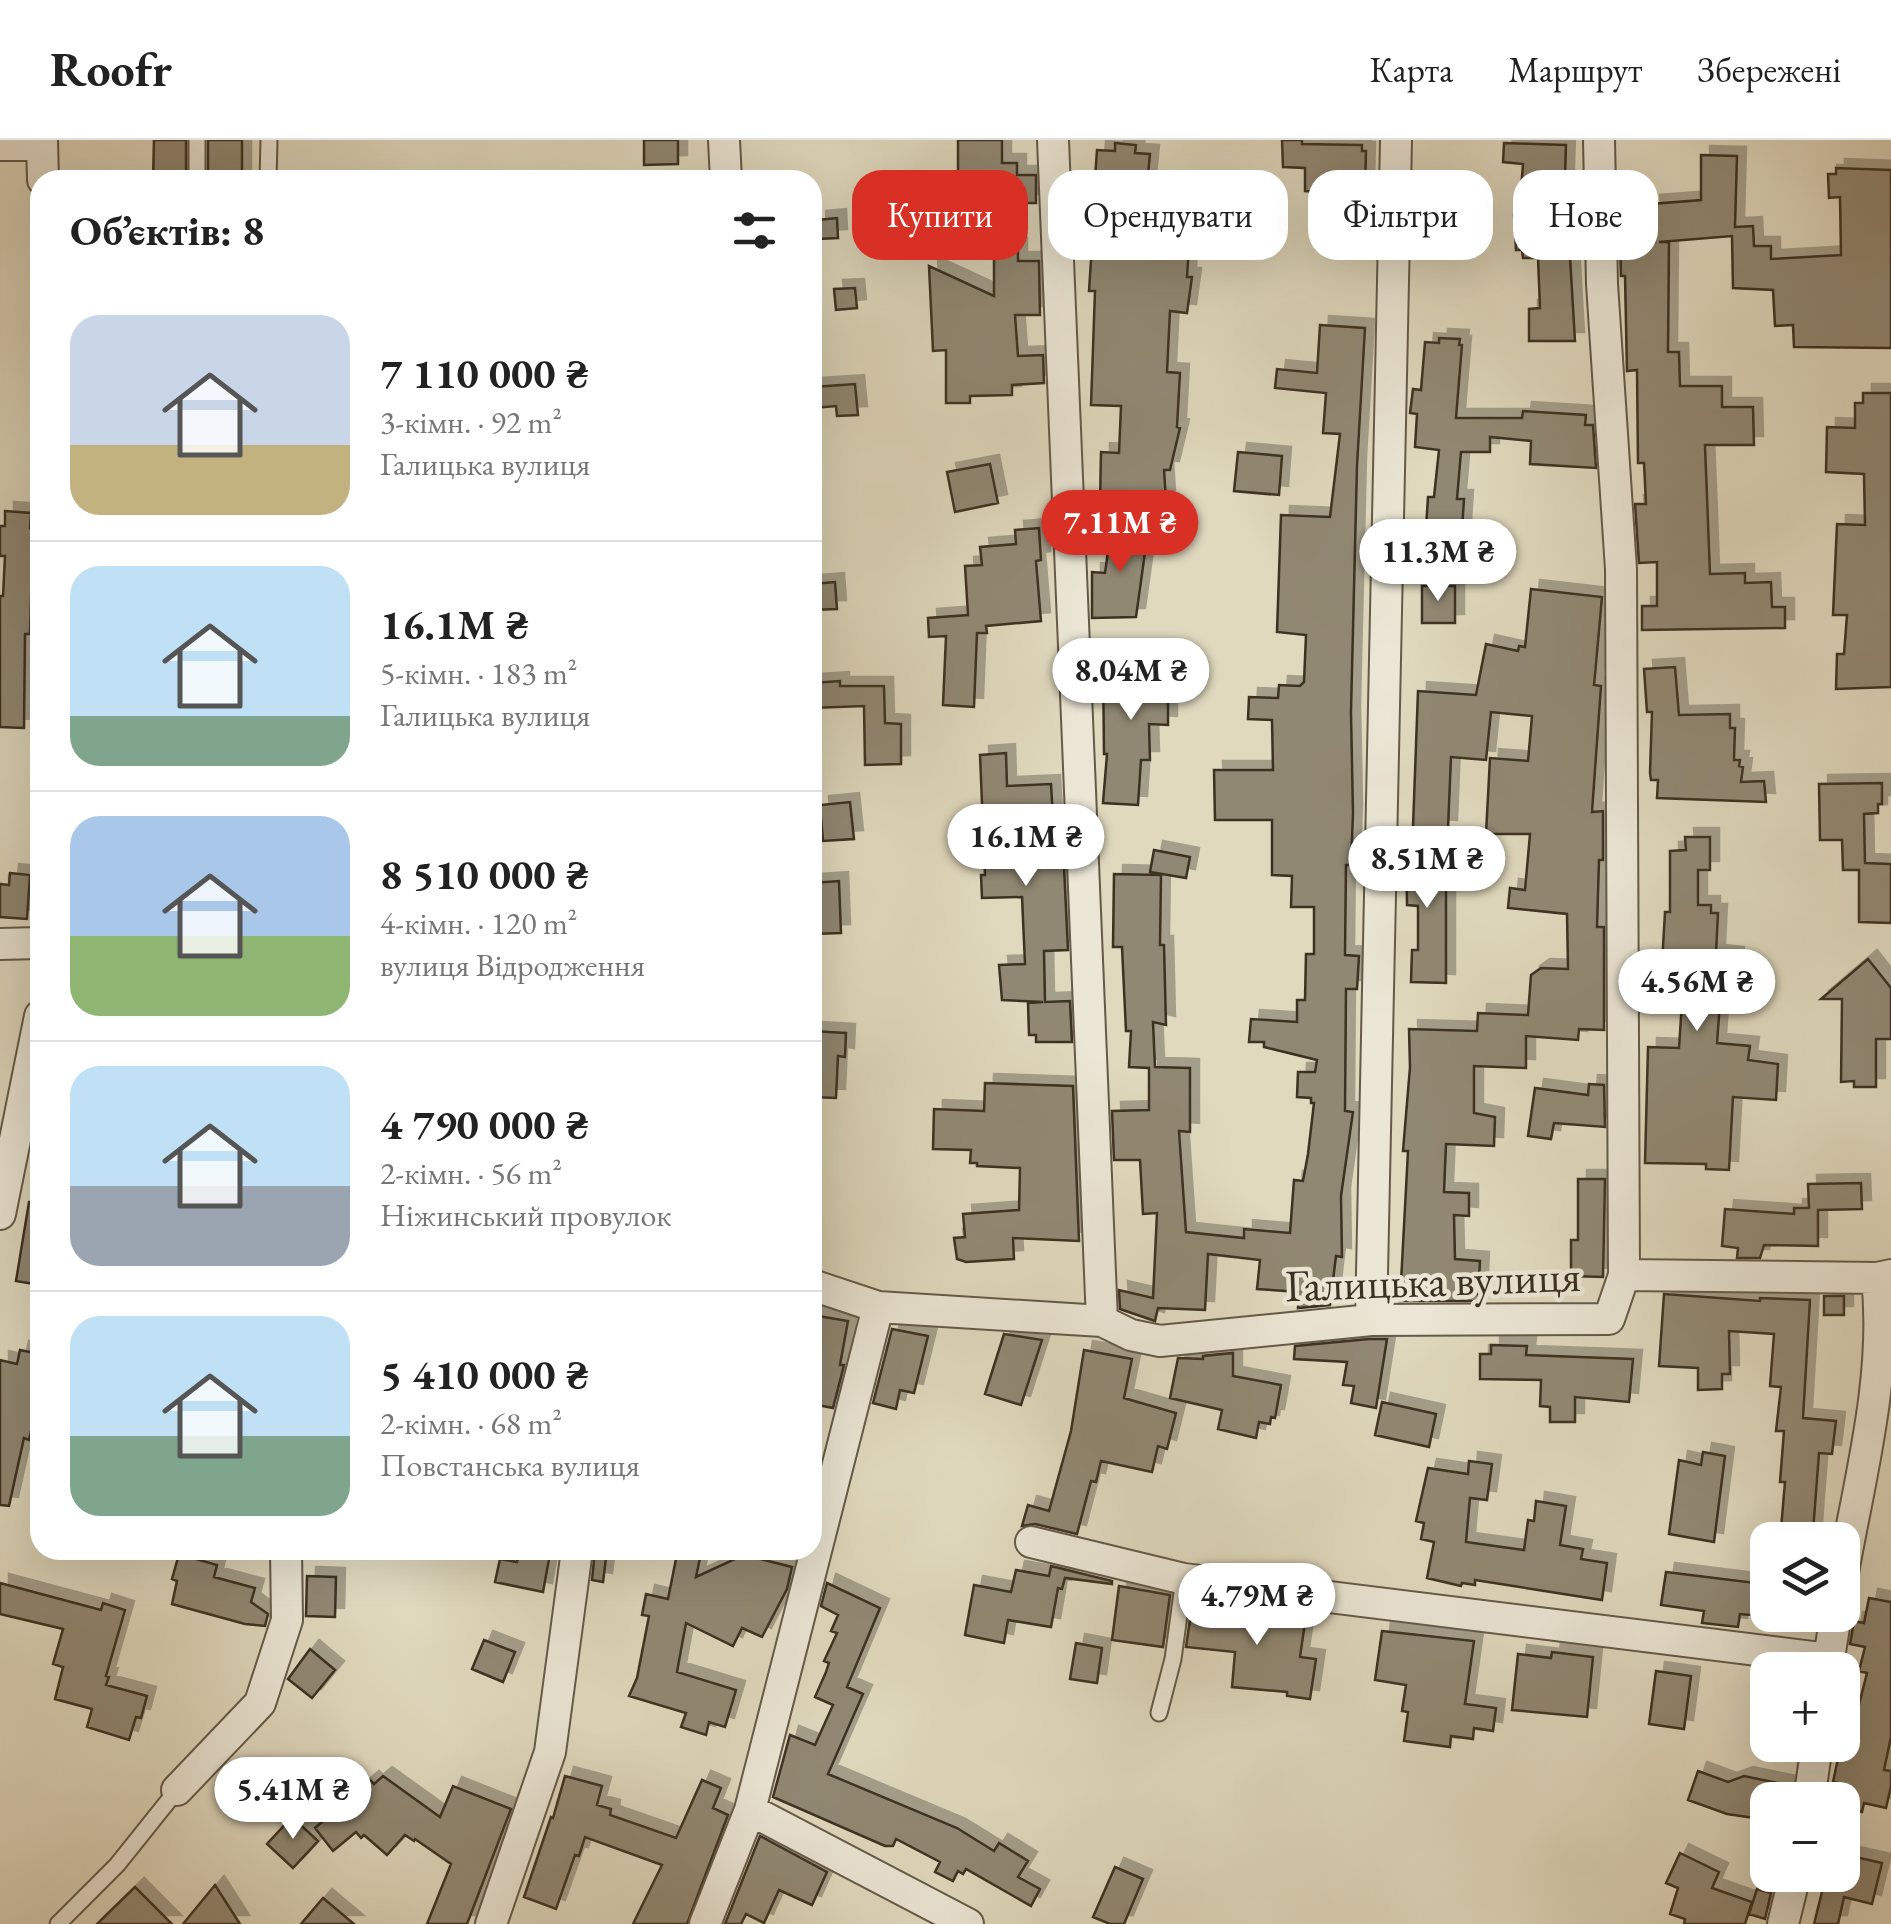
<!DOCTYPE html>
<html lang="uk">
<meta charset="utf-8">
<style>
:root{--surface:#fff;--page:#f2f2f2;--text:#222;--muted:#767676;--line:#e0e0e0;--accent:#d93025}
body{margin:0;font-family:"EB Garamond",serif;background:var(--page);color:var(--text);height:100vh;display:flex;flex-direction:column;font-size:38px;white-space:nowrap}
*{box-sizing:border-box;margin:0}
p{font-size:32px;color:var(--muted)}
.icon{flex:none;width:55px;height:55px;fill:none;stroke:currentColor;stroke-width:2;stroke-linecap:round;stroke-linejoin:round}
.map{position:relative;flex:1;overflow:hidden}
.sheet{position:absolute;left:30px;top:30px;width:792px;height:1390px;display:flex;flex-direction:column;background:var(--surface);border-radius:30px;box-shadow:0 10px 40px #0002}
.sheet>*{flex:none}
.banner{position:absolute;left:852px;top:30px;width:888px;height:90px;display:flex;gap:20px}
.controls{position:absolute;left:1750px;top:1382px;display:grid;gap:20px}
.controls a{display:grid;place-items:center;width:110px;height:110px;border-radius:20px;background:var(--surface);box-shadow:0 10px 40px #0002;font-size:50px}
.price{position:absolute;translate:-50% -85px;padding:0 22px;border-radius:35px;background:#fff;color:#222;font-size:32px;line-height:65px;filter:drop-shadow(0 2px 5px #0008)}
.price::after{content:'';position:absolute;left:50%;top:60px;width:30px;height:22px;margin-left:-15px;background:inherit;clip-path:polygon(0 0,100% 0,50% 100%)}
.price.active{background:var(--accent);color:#fff}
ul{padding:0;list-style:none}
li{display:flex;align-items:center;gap:30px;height:250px;padding:0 40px}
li+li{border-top:2px solid var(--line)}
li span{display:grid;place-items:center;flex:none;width:280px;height:200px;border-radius:30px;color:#555}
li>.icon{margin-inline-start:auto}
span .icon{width:120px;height:120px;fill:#fffc;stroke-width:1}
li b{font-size:42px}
h2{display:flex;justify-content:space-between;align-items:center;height:120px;padding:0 40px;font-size:42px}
.chip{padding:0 35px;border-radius:30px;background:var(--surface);box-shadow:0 10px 40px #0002;font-size:35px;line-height:90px}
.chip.active{background:var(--accent);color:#fff}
header{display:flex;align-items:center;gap:60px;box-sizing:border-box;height:140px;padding:0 50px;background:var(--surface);border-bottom:2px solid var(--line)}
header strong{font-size:48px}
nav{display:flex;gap:55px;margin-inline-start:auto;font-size:35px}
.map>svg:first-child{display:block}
.building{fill:#918873;stroke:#3c3022;stroke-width:2.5;filter:url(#shadow)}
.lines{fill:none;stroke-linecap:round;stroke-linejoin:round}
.lane-casing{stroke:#655a49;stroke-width:19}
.street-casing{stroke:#655a49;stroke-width:34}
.lane{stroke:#ebe6d5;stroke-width:15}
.street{stroke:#ebe6d5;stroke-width:30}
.labels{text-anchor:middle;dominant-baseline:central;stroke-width:9;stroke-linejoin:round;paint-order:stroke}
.street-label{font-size:45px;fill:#3c3022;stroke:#ebe6d5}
</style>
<header>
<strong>Roofr</strong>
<nav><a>Карта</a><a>Маршрут</a><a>Збережені</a></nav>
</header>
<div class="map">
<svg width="1891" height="1784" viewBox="0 0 1891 1784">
<defs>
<filter id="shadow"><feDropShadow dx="9" dy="-9" stdDeviation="0" flood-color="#0004"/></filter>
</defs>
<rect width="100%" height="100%" fill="#e0d9be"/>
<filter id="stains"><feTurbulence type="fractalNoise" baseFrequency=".002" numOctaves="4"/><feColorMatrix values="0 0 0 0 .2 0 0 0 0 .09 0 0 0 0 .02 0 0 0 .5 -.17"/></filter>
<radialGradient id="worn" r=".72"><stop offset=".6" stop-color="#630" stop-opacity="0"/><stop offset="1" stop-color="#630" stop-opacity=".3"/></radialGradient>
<!-- building -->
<path class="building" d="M154,0H186V40H153Z
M208,0H242V40H208Z
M644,0H678V24L644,25Z
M958,0H1002V23H1017V35H1036V63H1008L1007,105L909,102L907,80L948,77V50H958Z
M1282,0H1302V4L1362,5V11H1366L1364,92L1318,91L1319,52L1305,51V28L1283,27Z
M1115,3L1136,5L1135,13L1150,14L1146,54L1148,105L1189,107L1187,137H1192L1187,173L1170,171L1167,232L1180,233L1177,287L1180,288L1170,330H1164L1166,359L1100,363L1101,312L1119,313L1121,266L1091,265L1095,151H1089L1092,105H1087V53H1094L1097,10L1115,11Z
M1504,3L1566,5L1564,66H1567L1575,201H1529V169L1540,168L1538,118H1523L1522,110H1516L1514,75H1519L1523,24L1503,22Z
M1701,15L1737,16L1735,87L1753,86L1754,106H1771V119L1841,115L1840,57L1829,58L1828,34H1836V28L1891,30V208L1794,207L1793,185L1775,186L1773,150L1733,148L1732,96L1659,102H1669L1668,212H1679L1680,246H1722V267H1753L1754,305H1705L1710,434L1745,433V443L1771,442L1772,467H1785V488L1642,490V466H1657V422L1639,423L1635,364H1646L1644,323H1638L1637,230L1627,231L1625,136H1621L1620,101L1655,102L1651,64L1701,60Z
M837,78L838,98L818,99L817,80Z
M994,107H1018V121H1039L1040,175H1015L1018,216L1043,215L1044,243L1012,245V255L970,256V263H946V210L933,211L929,126L994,156Z
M855,148L857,168L836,170L834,149Z
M1320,185L1365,188L1357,326L1351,572L1353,673L1351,725H1346L1345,815L1359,816L1357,849H1346L1345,971L1353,972L1341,1056L1342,1117L1336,1116L1330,1165L1298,1168L1299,1152L1257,1149L1260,1120L1208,1114L1205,1170L1158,1168L1155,1181L1120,1169L1119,1150L1153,1158L1157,1073L1143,1074L1140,1020H1114L1112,971L1149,970V928L1129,927L1131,891H1126L1122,807H1113L1114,734L1161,735L1160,805H1164L1166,885L1153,882L1155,927L1190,928V992L1179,991L1186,1092L1244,1098V1089L1290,1093L1294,1040L1303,1041L1308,1014L1314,963H1311V958L1297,957L1298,932H1315L1317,920L1264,907V902H1249L1251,879L1297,882V860H1305L1306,814H1314V767H1291L1292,736L1272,735V680H1215L1214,630H1273L1272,580L1248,579L1249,557L1278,558L1279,545L1300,546L1304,542L1306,495L1277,492L1281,375L1330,377L1340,294L1323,293L1326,253L1275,248L1277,229L1317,233Z
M1439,198L1460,199L1459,205H1462L1456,278H1522L1523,271L1586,275L1585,285H1593L1596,328L1530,324L1531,301L1490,297V312H1461L1457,359H1464L1461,406L1425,403L1428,357H1434L1439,310L1415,307L1417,274L1410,273L1413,249L1421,250L1425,202L1439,203Z
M855,244L858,275L837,276L836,266L814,268L813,247Z
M1863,253H1891V547L1836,549L1837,514H1844L1847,475H1833L1837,384L1865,385L1864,334L1826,332L1827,287L1855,288V263H1863Z
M1238,312L1282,316L1279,355L1234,351Z
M990,324L998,363L955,372L947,332Z
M5,371L31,373L30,388H33L30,494H25L24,588L0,587V456H3L5,416H0V386H5Z
M1112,383L1148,391L1136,477L1092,478V432L1105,433Z
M1039,388L1041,420L1036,421L1041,481L986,486L987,493H977L974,567L943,565L946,496L929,497L928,478L968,475L965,426L982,425L980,407L1016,404L1015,390Z
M1413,406L1438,407V429L1412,428Z
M835,442L837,469L812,470V444Z
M1422,446H1455V483H1422Z
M1531,449L1602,457L1595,535L1594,545L1601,546L1592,672L1603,671V720H1599L1597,787H1604V890L1579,889L1578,900L1526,896V928L1474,926V973L1495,977L1494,1006L1446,1004L1444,1052L1469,1053V1076L1454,1075L1455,1119L1480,1121L1478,1161H1400L1408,1011H1403L1410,927L1409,889L1477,891L1478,873L1528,875L1531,835L1541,828L1568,829L1567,774L1508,768L1510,748L1525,750L1530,694H1486L1490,618L1528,621L1532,576L1491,572L1486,620L1451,617L1448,689L1413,687L1418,551L1476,555L1486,504L1518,511L1519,506L1525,507Z
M1103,522L1168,523V585L1149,584L1150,620H1141L1138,665L1103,663L1107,614H1104Z
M1675,527L1679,575L1730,574V588H1735L1734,620H1740L1739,626L1743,627L1741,642L1764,641L1766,662L1657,658L1658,640H1651L1650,633L1652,572H1647L1644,529Z
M840,541V546H884L885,583L901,584V624L865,625L864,566L812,568V543Z
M1006,613L1007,646L1051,644L1056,727H1064L1068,810L1044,811L1045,862L1070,861L1072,902H1036V895H1029L1028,863L1043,862L1002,860L999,825L1025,824L1022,757L982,758L981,735H985L980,615Z
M1882,643V664H1878V673L1864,674L1865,723L1891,724V783L1859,782V730H1843L1842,700H1820L1819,644Z
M850,662L854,699L823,701L820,665Z
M1406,691L1429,692L1427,729H1446V843L1411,842L1412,810H1418V766L1407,765Z
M1685,697H1710V730H1698V765H1711V773H1718L1716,814L1735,816L1734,864L1720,863L1717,903L1750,906L1748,920L1778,924L1776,960L1733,957L1729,1030L1706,1029V1024L1645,1023L1648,907L1679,908L1682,862L1663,861L1664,842L1661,841L1665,772H1670V711L1686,710Z
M1154,710L1190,717L1186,738L1150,732Z
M10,733L30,735L27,779L0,777V744L9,745Z
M839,741L841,793L812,794V743Z
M1868,819L1891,848V899H1876V947H1854V941L1841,942L1842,859H1821Z
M812,891L846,893L845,917L838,916L836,958L812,957Z
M985,943L1073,946L1079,1101L1013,1098L1014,1119L966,1122L957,1119L954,1098L965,1097L963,1074L1019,1070L1020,1028L977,1026V1023H970L971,1010L933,1009L934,969L984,971Z
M1589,944L1604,945L1605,987L1554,983L1551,999L1528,996L1535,948L1588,955Z
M1578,1039H1605L1603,1137L1571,1136V1100H1578Z
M1861,1043L1862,1069L1818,1070V1106L1764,1105L1760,1118H1737L1738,1108L1722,1106L1725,1069L1794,1074V1068H1809L1808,1044Z
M29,1062L40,1063V1145L16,1141Z
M1664,1154L1760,1161V1158L1810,1160L1803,1278L1836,1281L1832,1314L1819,1313L1813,1392L1781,1389L1785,1342H1780L1784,1291H1776L1781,1247L1770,1246L1774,1194L1729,1191L1730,1234H1722V1249L1698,1250V1228L1659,1226Z
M1824,1156H1844V1175H1824Z
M812,1175L848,1181L840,1225H844L833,1268L812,1264Z
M892,1189L928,1196L914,1253L900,1250L896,1269L873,1263Z
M1004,1194L1042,1200L1021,1265L985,1254Z
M1369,1199H1387L1376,1268L1351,1263L1354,1246L1343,1245L1347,1222L1294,1219L1295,1206Z
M1491,1205L1527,1206L1526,1215L1633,1219L1629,1262L1575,1257V1282H1550V1267L1540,1266L1541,1240L1480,1239V1214H1491Z
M20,1210L40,1214V1289L32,1287L29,1300L24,1298L9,1366L0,1365V1220L17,1224Z
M1084,1210L1132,1219L1124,1258L1176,1273L1167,1309L1158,1306L1152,1332L1101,1321L1096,1342L1091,1341L1077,1394L1035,1384L1022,1386L1028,1365L1049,1371L1071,1291Z
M1233,1213V1236L1281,1245L1275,1278L1271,1277L1270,1284L1259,1282L1256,1298L1218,1289L1222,1270L1170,1258L1178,1218L1203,1219V1216Z
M1382,1262L1436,1274L1429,1307L1375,1295Z
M1703,1312L1725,1316L1714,1402L1669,1394L1679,1320L1701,1325Z
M1469,1321L1492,1324L1487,1360L1470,1358L1466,1402L1524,1410L1528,1380L1534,1381L1536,1361L1566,1366L1560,1405L1583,1409L1581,1419L1607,1423L1602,1460L1475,1440V1445L1462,1443L1461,1446L1427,1438L1434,1402L1421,1399L1424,1383L1416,1381L1428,1328L1468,1334Z
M595,1410H607L603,1442L592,1440Z
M752,1411L756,1418L792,1427L787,1449L762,1497L742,1488L733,1506L686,1483L677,1532L736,1550L725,1587L709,1582L706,1595L681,1587L686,1573L629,1556L637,1538L649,1476L642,1475L646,1454L668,1459L677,1414L700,1418L696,1437Z
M179,1414L217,1425L214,1437L255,1448L251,1462L268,1474L265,1486L245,1484L172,1464L177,1441L172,1439Z
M519,1414L549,1419L543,1452L495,1442L500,1419L517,1422Z
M1051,1426L1112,1441V1444L1065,1438L1062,1449L1058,1448L1051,1487L1008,1480L1004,1503L965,1495L974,1445L1011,1452L1016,1430L1049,1436Z
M1666,1432L1764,1444L1761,1476L1740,1474L1738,1487L1702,1483L1704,1471L1661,1465Z
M307,1436L336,1437L335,1477L306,1476Z
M0,1443L101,1470L103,1463L125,1470L106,1536L109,1537L106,1545L147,1556L141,1578L136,1577L129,1600L87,1587L92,1569L55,1559L63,1527L53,1524L63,1489L0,1474Z
M827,1443L880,1468L847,1547L863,1554L828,1634L957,1688L994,1711L999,1703L1028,1721L1018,1737L1040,1749L1031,1766L966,1729L963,1734L958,1731L953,1741L935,1732L940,1722L896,1699L893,1706H885L773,1657L790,1595L815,1605L833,1565L815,1557L826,1532L829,1523L824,1521L837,1493L831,1491L838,1475L821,1466Z
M1119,1446L1170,1455L1163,1507L1112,1500Z
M1869,1458L1891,1462V1597L1884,1630L1891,1631V1646L1886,1668L1864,1663L1862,1672L1842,1667L1844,1644L1833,1642L1845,1586L1853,1588L1867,1533L1859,1531L1865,1507L1850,1504L1854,1481L1864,1483Z
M1192,1466L1306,1476L1300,1517L1316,1519L1310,1559L1287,1556V1552L1232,1547L1235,1512L1186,1507Z
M1382,1491L1474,1501L1465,1564L1496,1568L1493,1591L1474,1588L1473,1599L1451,1596L1450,1607L1404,1601L1408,1572L1402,1571L1406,1545L1375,1540Z
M484,1500L515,1512L503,1542L472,1529Z
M1076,1503L1102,1508L1097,1543L1070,1539Z
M310,1509L335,1530L312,1558L288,1539Z
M1552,1512L1593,1517L1587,1577L1512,1570L1518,1514L1551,1518Z
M1656,1531L1691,1536L1684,1589L1649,1584Z
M1698,1631L1728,1642L1744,1636L1792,1646L1791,1660H1768V1680L1727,1674L1688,1660Z
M383,1636L440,1677L453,1646L511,1669L467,1784H427L451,1724L415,1699L414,1701L405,1695L387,1715L364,1695L361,1698L356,1692L333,1711L315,1688L370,1640L374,1644Z
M565,1636L602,1646L597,1665L611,1669L610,1675L676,1698L702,1640L721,1648L713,1668L728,1675L687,1784H633L662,1725L585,1697L579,1716L575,1715L556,1769L524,1757L551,1677L553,1678Z
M292,1677L318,1701L293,1728L267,1704Z
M760,1696L827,1732L812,1765L779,1750L764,1783L746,1774L741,1784H725Z
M1680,1713L1719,1732L1712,1748L1752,1762L1745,1784H1684L1685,1779L1670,1774L1678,1748L1666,1743Z
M1842,1714L1882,1723L1872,1764L1844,1757L1838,1784H1814L1825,1740L1830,1742L1832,1735H1842Z
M1115,1727L1143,1739L1124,1784H1110L1093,1777Z
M215,1745L240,1784H183Z
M135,1747L172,1784H97Z
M1757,1749L1771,1753L1765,1779L1749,1774Z
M323,1758L354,1784H301Z"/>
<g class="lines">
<defs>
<path id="lane" d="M197,40V0
M268,40L269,0
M1159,1573L1173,1519L1184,1439
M58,1784L117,1725L177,1650"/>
<path id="street" d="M42,0L43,40
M724,0L726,40
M1053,0L1102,1181
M0,5H41
M0,804L40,803
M0,1074L40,876
M1624,1135L1877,1138L1891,1135
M812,1145L878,1167L1102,1181L1131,1195L1160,1201L1371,1180L1609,1179L1624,1135L1621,429L1602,144L1599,0
M1371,1180L1396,0
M1031,1402L1184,1439L1829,1519
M1842,1438C1859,1341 1888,1237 1877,1138
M1827,1530L1836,1475
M177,1650L260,1563L287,1480L286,1410
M1809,1660L1817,1605
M750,1670L968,1784
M491,1784L550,1612L577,1410
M705,1784L750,1670L878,1167
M1783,1784L1795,1735"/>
</defs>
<!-- lane casing -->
<use href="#lane" class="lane-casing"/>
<!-- street casing -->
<use href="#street" class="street-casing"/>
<!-- lane -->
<use href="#lane" class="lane"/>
<!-- street -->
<use href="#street" class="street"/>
</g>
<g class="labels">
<!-- street labels -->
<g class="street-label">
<text transform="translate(1433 1140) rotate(-2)">Галицька вулиця</text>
</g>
</g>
<rect width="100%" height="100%" filter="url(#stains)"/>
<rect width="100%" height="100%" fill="url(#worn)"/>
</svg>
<div class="controls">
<a><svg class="icon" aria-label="layers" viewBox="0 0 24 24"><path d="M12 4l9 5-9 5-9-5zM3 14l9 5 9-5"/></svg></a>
<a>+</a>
<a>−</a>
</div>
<b class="price active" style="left:1120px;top:435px">7.11M ₴</b>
<b class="price" style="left:1438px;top:464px">11.3M ₴</b>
<b class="price" style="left:1131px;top:583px">8.04M ₴</b>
<b class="price" style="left:1026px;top:749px">16.1M ₴</b>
<b class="price" style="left:1427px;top:771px">8.51M ₴</b>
<b class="price" style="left:1697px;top:894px">4.56M ₴</b>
<b class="price" style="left:1257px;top:1508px">4.79M ₴</b>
<b class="price" style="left:293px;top:1702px">5.41M ₴</b>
<div class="banner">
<a class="chip active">Купити</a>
<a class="chip">Орендувати</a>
<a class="chip">Фільтри</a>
<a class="chip">Нове</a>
</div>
<section class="sheet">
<h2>Об’єктів: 8<svg class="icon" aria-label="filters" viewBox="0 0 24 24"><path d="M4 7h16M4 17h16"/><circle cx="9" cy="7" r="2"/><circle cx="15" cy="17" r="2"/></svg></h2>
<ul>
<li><span style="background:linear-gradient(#c9d6e8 65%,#c2b280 0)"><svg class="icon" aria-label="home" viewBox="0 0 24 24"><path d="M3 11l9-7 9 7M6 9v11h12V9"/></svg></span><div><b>7 110 000 ₴</b><p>3-кімн. · 92 m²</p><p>Галицька вулиця</p></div></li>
<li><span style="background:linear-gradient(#bfe0f5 75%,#7fa58c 0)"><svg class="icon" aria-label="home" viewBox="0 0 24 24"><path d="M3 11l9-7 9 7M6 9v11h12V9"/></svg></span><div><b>16.1M ₴</b><p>5-кімн. · 183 m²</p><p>Галицька вулиця</p></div></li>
<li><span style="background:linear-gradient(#a9c7e8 60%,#8fb573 0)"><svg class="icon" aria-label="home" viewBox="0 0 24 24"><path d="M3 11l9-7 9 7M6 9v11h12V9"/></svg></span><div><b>8 510 000 ₴</b><p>4-кімн. · 120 m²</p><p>вулиця Відродження</p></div></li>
<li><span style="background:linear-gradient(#bfe0f5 60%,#9aa5b1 0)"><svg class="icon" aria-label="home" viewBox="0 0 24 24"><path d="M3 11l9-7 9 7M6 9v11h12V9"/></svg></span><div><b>4 790 000 ₴</b><p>2-кімн. · 56 m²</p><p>Ніжинський провулок</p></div></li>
<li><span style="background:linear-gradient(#bfe0f5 60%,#7fa58c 0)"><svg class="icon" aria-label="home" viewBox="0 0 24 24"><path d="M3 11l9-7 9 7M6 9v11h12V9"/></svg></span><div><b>5 410 000 ₴</b><p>2-кімн. · 68 m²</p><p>Повстанська вулиця</p></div></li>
</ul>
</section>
</div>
